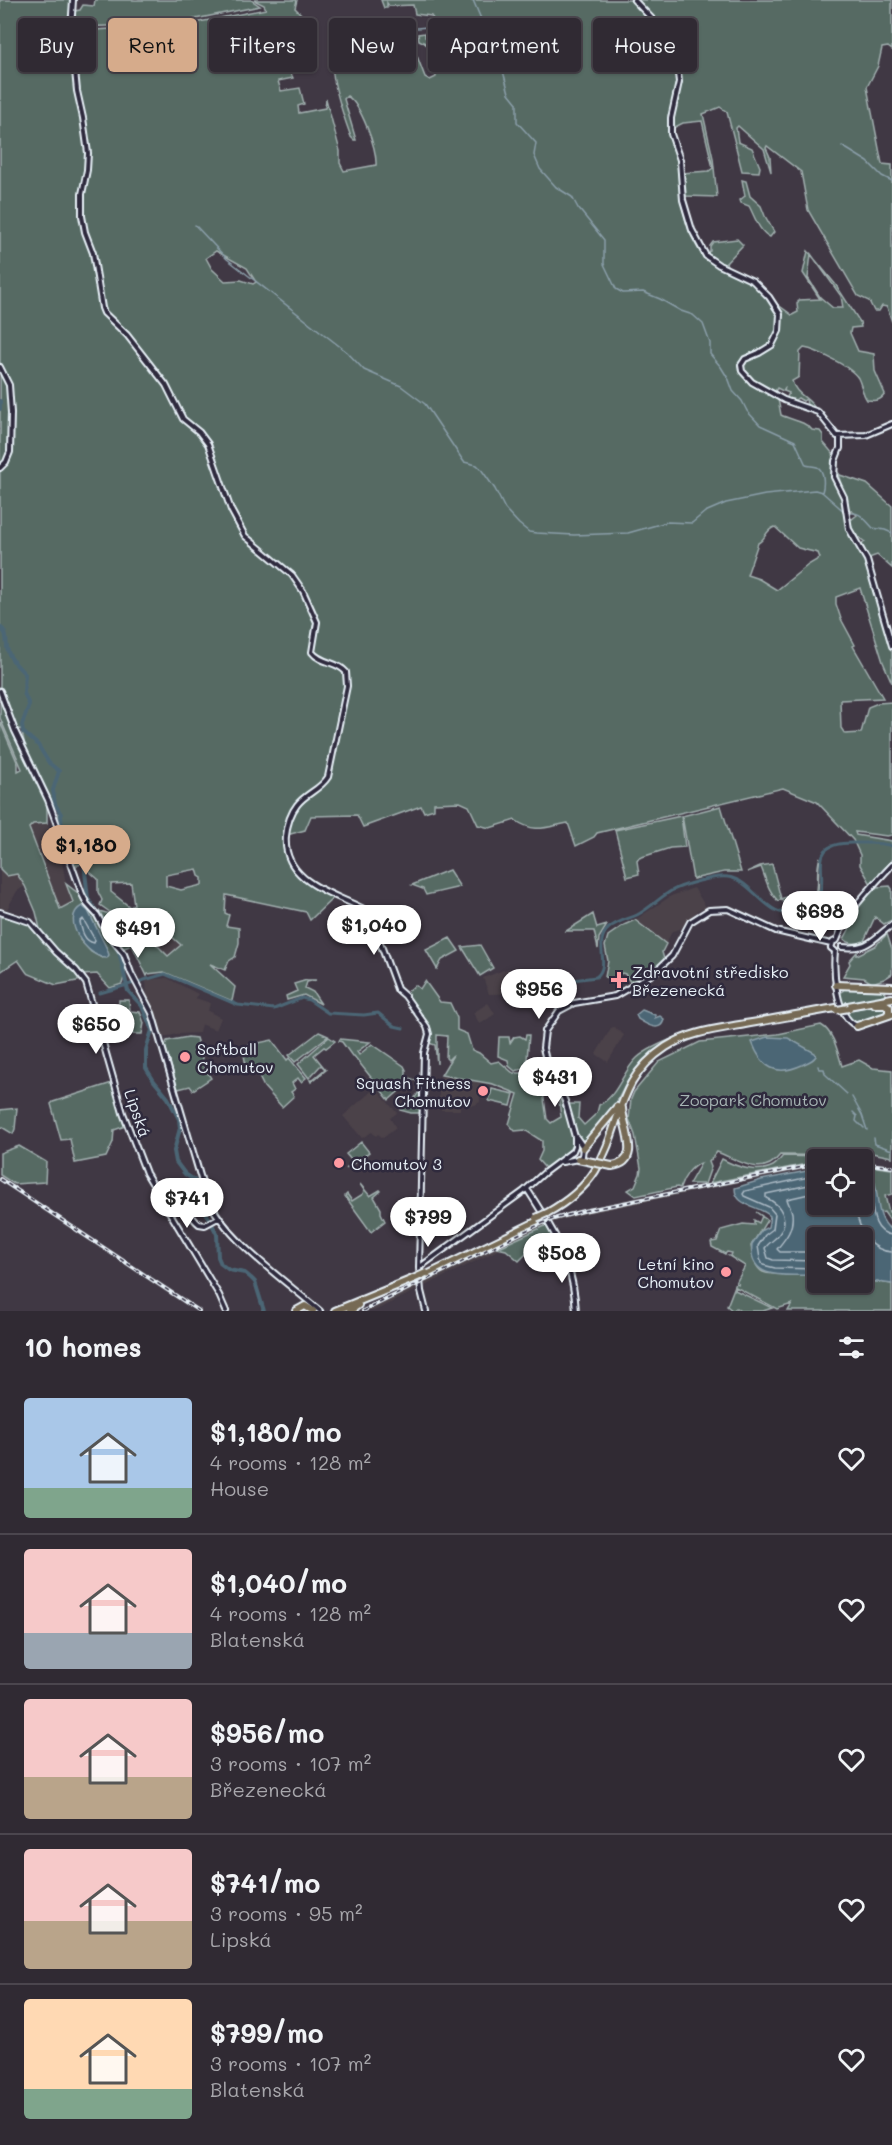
<!DOCTYPE html>
<meta charset="utf-8">
<style>
:root{--surface:#302a33;--page:#3c363f;--text:#f1f3f6;--muted:#a8a7ac;--line:#4b464e;--accent:#d6ab8b}
body{margin:0;font-family:Mali,sans-serif;background:var(--page);color:var(--text);height:100vh;display:flex;flex-direction:column;font-size:22px;white-space:nowrap}
*{box-sizing:border-box;margin:0}
p{font-size:20px;color:var(--muted)}
.icon{flex:none;width:33px;height:33px;fill:none;stroke:currentColor;stroke-width:2;stroke-linecap:round;stroke-linejoin:round}
.map{position:relative;height:1311px;overflow:hidden}
.details{display:flex;flex-direction:column;background:var(--surface);flex:1}
.details>*{flex:none}
.top-card{position:absolute;left:18px;top:18px;width:856px;height:54px;display:flex;gap:12px}
.fabs{position:absolute;left:807px;top:1149px;display:grid;gap:12px}
.fabs a{display:grid;place-items:center;width:66px;height:66px;border-radius:6px;background:var(--surface);box-shadow:0 2px 4px #0004,0 0 0 2px var(--line);font-size:30px}
.price{position:absolute;translate:-50% -51px;padding:0 14px;border-radius:21px;background:#fff;color:#222;font-size:20px;line-height:39px;filter:drop-shadow(0 2px 3px #0008)}
.price::after{content:'';position:absolute;left:50%;top:36px;width:18px;height:14px;margin-left:-9px;background:inherit;clip-path:polygon(0 0,100% 0,50% 100%)}
.price.selected{background:var(--accent);color:#111}
ul{padding:0;list-style:none}
li{display:flex;align-items:center;gap:18px;height:150px;padding:0 24px}
li+li{border-top:2px solid var(--line)}
li span{display:grid;place-items:center;flex:none;width:168px;height:120px;border-radius:6px;color:#555}
li>.icon{margin-inline-start:auto}
span .icon{width:72px;height:72px;fill:#fffc;stroke-width:1}
li b{font-size:26px}
h2{display:flex;justify-content:space-between;align-items:center;height:72px;padding:0 24px;font-size:26px}
.tag{padding:0 21px;border-radius:6px;background:var(--surface);box-shadow:0 2px 4px #0004,0 0 0 2px var(--line);font-size:21px;line-height:54px}
.tag.selected{background:var(--accent);color:#111}
.map>svg:first-child{display:block}
.built{fill:#4b4249}
.green{fill:#576b64;stroke:#a0aeae;stroke-width:1.5;fill-rule:evenodd}
.water{fill:#4c6675;stroke:#8a9ea9;stroke-width:1.5}
.lines{fill:none;stroke-linecap:round;stroke-linejoin:round}
.shore{stroke:#aab9c4;stroke-width:1.5}
.stream{stroke:#8a9ea9;stroke-width:1.5}
.canal{stroke:#4c6675;stroke-width:3}
.river{stroke:#4c6675;stroke-width:4}
.tertiary-casing{stroke:#e8f1f8;stroke-width:8}
.trunk-casing{stroke:#e8f1f8;stroke-width:10}
.tertiary{stroke:#2f2a3d;stroke-width:4}
.trunk{stroke:#766a55;stroke-width:6}
.rail-casing{stroke:#e8f1f8;stroke-width:4}
.rail{stroke:#2f2a3d;stroke-width:1.5;stroke-dasharray:4.5;stroke-linecap:butt}
.trunk-bridge-casing{stroke:#e8f1f8;stroke-width:10;stroke-linecap:butt}
.trunk-bridge{stroke:#766a55;stroke-width:6}
.poi-dot{fill:#ff9aa2;stroke:#2f2a3d;stroke-width:2}
.labels{text-anchor:middle;dominant-baseline:central;stroke-width:5;stroke-linejoin:round;paint-order:stroke}
.poi-label{font-size:16px;fill:#e8f1f8;stroke:#2f2a3d;text-anchor:start}
.park-label{font-size:16px;fill:#a7b5b5;stroke:#2f2a3d}
.street-label{font-size:16px;fill:#e8f1f8;stroke:#2f2a3d}
</style>
<div class="map">
<svg width="892" height="1311" viewBox="0 0 892 1311">
<rect width="100%" height="100%" fill="#403844"/>
<filter id="ink" filterUnits="userSpaceOnUse"><feTurbulence type="fractalNoise" baseFrequency=".0167" numOctaves="2"/><feDisplacementMap in="SourceGraphic" scale="12" xChannelSelector="R" yChannelSelector="G"/><feConvolveMatrix kernelMatrix="1 2 1 2 8 2 1 2 1" color-interpolation-filters="sRGB"/></filter>
<g filter="url(#ink)">
<!-- built -->
<path class="built" d="M47,823L62,862L66,884L73,902L60,909L29,828L33,824Z
M0,869L7,876L16,873L25,886L17,891L7,909L0,908Z
M694,888L706,907L698,910L680,929L672,931L666,944L635,920L671,896Z
M154,917L162,928L181,946L168,956L149,937L143,924Z
M509,968L514,975L521,993L489,994L483,978Z
M167,978L198,994L195,998L210,1003L208,1011L221,1018L216,1030L201,1024L199,1033L177,1034L160,1038L147,998L146,980Z
M488,1003L495,1014L480,1024L473,1013Z
M614,1027L624,1035L608,1062L596,1054L611,1028Z
M460,1065L479,1079L480,1102L475,1105H460V1110H441V1104L439,1103V1091L437,1087H432V1083Z
M374,1089L377,1090L397,1113L390,1118L396,1128L383,1138L378,1134L376,1136L372,1132L362,1138L343,1116Z
M817,1162V1167L584,1214L551,1223L498,1248V1250L374,1311H358L550,1218L583,1209Z
M0,1177L46,1208L202,1311H197L45,1211L0,1181Z"/>
<!-- green -->
<path class="green" d="M0,0H71L68,32L70,33L87,161L80,194V216L92,254L103,314L126,336L160,379L182,419L198,433L207,445L230,511L244,537L291,576L302,591L316,622L311,652L339,666L345,672L346,686L327,777C319,789 304,794 296,805C292,810 291,817 289,823C275,859 302,885 333,898L310,920L306,912L226,895L225,913L229,915L226,926L239,928V943L235,957L229,961L225,970L210,964L235,987L232,1001L164,972L148,974L147,976L132,945L122,949C111,939 107,923 99,911L114,915L100,905L102,900L98,892V879L90,872L85,859L79,865H73L67,846L55,822L60,821L58,813L60,811L55,807H53L21,740L24,741L21,729L16,730L0,687V469L9,459L10,384L0,365ZM197,869L199,876L202,878V885L181,890L166,886V875ZM131,883L134,905L130,907L111,892V884ZM154,917L162,928L181,945L168,956L149,937L143,924Z
M95,0H251L260,6L170,24L75,27L73,25L74,11L80,10L83,5L94,6Z
M254,0H297L295,8L310,23L309,29L302,25L297,26L295,37L301,43L292,48L287,42L286,36L281,34L271,47L268,48L264,35L262,37L266,50L249,53L250,55L269,53L264,66L262,68L282,66L286,64L293,78L278,81L281,91L300,88L304,104L298,106L299,113L325,108L326,99L340,151V163L344,171L376,165C377,149 361,104 347,96L344,99L356,140H354L351,137C346,123 327,71 334,58C337,54 342,54 347,52C357,49 363,45 374,50L382,69L387,62C408,66 398,68 415,55L417,56L425,77L430,80L436,77C436,61 435,46 419,40L418,34L425,33V37L432,38L434,32L443,31L445,24L435,22L431,16L415,14L413,5L389,6L387,3V8H384L381,0H633L673,44L676,65L674,72L676,73L677,85L670,114L668,115L669,122L668,124C677,142 677,164 679,184C681,205 687,232 699,250C709,266 725,269 741,277C755,283 770,299 778,312C778,344 771,345 744,358L741,372L751,383L778,399L781,415C791,420 805,421 812,430L820,431L823,435V442L834,455L832,479L842,497L845,521L852,538L860,547L892,652V683L883,662L860,588L836,597V604L841,619L855,645L853,646L883,698L840,700L841,728L845,734L861,733L868,707L878,703L892,702V835L887,836L855,832L856,835L892,841V861L871,884L860,865V855L853,840L817,802L783,788L597,833L594,837L576,846L568,823C546,827 535,834 515,820L490,828L478,825L469,806L460,802L434,803V809L424,812L421,806L363,827L357,815L311,816L305,830L287,835C294,794 312,804 329,778L341,718L347,671C339,661 324,661 313,651L318,622L292,575L246,536L232,510L209,444L184,418L167,384L127,335L105,313L103,307L97,269L83,216V194L88,170L73,33L75,31L184,25L266,9L264,5ZM216,251L247,268L256,282L253,284L241,280L225,281L212,269L206,258ZM775,527L798,548L818,553L820,558L808,565L777,590L759,579L747,575L758,543C766,539 765,530 775,527Z
M636,0H892V50L888,47L882,48L878,66L867,87L882,164L892,165V322L887,307L882,306L879,311H874L869,301L858,296L808,210L801,172L767,146L766,148L770,157L771,172L764,149L738,126L736,128L738,142L752,148L760,167L759,172L742,171L727,112L720,107L703,114L713,158L717,197L685,196L682,173L709,171L713,168L702,121L683,123L673,128V118L680,86L676,48Z
M742,180L746,181L750,196L761,206L765,216L774,232L770,237C759,232 755,217 749,206L741,203L740,200L745,196Z
M737,239L743,245L726,263L728,267L712,260L704,252L710,251V246L713,242Z
M808,251L836,285L860,322L861,327L851,328L850,333L858,351L874,354L875,371L885,394C880,401 876,401 867,400C862,393 862,386 858,378C851,367 817,350 804,348L800,352L799,377L792,381C795,394 808,397 815,408L803,405H807L806,399L803,401L798,398L795,400L792,399L791,401L786,399L789,393L784,391L785,387L783,391L777,388L774,393C763,387 742,379 743,364L746,360C771,347 793,337 777,304L792,315L798,312L797,304L799,300L820,299L803,273ZM811,254L841,296L843,308H833L820,297L808,278Z
M0,368C13,396 9,422 9,452L7,458L0,467Z
M837,471L840,475L867,484L892,506V568L877,555L869,558L862,544L865,542C855,535 850,530 849,517L852,519L857,515L849,509Z
M0,698L12,728L49,804L47,805V823L33,824L29,828L60,909L73,902L66,884L78,893L95,916L105,935L122,954L126,971L122,984L110,988L97,974L83,975L54,947L40,929L36,912L25,886L17,874L7,876L0,869V722L18,764V771L22,769L0,718ZM88,911L107,949L102,958L91,952L80,940Z
M721,806L741,872H724L693,879L682,816Z
M681,816L685,847L670,848L639,858L637,861L639,874L627,877L615,830Z
M820,857C814,891 830,894 791,912H788L790,911L781,899L778,901C768,891 766,879 761,867L747,872L760,866L772,864L781,899L793,894L797,909C829,894 812,882 820,857Z
M449,870L460,887L426,895L423,889L412,885Z
M890,886L892,889V920L884,924L875,917L864,941C857,944 849,944 844,939L857,915L858,912H855V910L857,907L877,887Z
M593,914L597,928L607,925L599,938L598,949L594,931H566Z
M0,917L13,918L29,923L54,954L82,980L56,985L27,973L18,960L0,972Z
M635,920L666,944L662,952L664,959L660,964L630,982L625,974L622,973L611,979L605,977L608,961L605,946L608,936L624,925Z
M887,934L892,949V974L884,979L872,983L864,978L843,976L850,964L849,961L857,952V955L875,946Z
M450,938L459,951L442,960L437,969L426,950Z
M480,945L493,968L480,976L462,947Z
M307,980H316L307,982L305,988L313,992L321,1004L304,995L287,1000L286,996L297,991L294,984Z
M425,981L440,1002L450,1003L457,1018V1030L467,1034L472,1050L479,1053L491,1063L499,1061L513,1073H527L529,1065L543,1092L547,1119L551,1123L561,1117L558,1093C562,1106 577,1135 571,1147C566,1156 553,1163 545,1168L538,1160L542,1151V1141L525,1130L515,1131L509,1124L518,1094L493,1084L441,1075L453,1055L448,1060L446,1058L447,1036L437,1035V1064L435,1045L429,1043L431,1029L405,994L415,985L420,989Z
M845,988L884,989L885,994L874,999L842,1005L840,994Z
M119,1000H129L130,1011L140,1012L144,1023L142,1034H132V1023H125V1012H119Z
M878,1005L885,1006L888,1012L858,1024L851,1022L844,1011Z
M821,1025C834,1032 838,1053 842,1066L859,1060L873,1068L892,1070V1157L872,1153L866,1158C837,1155 809,1155 780,1155C762,1179 739,1160 717,1152L709,1162L711,1167L705,1184H689L701,1163C691,1166 683,1178 680,1188L677,1187L636,1196L628,1190L635,1186L640,1174L641,1168L635,1135L629,1119L631,1099L634,1092L659,1062L700,1042L778,1034Z
M319,1032L328,1036L295,1062L289,1055Z
M526,1035H529L526,1071L523,1069L515,1071L509,1066L508,1060L498,1056L499,1037H509L510,1043L514,1037L520,1036L525,1039Z
M679,1036L640,1064L626,1084L615,1105L586,1140H581L577,1135L568,1104H579L578,1118L584,1125L597,1113L599,1105C618,1096 622,1072 637,1058C648,1048 666,1041 679,1036Z
M188,1037L196,1038L205,1069L211,1078L193,1090L190,1086L178,1089L165,1046L167,1041Z
M329,1037L335,1041L326,1048L324,1047L314,1055L326,1070L311,1082L310,1080H312L325,1069L321,1065L309,1078L298,1064Z
M340,1039L370,1042L357,1052L359,1055L372,1044L404,1066L406,1070V1077L421,1082L407,1078L406,1085L389,1100L354,1056H352L342,1042L339,1041Z
M272,1040L287,1060L289,1058L306,1078L301,1082L298,1078L292,1083L295,1089L291,1092L294,1096L282,1107L264,1087L259,1077L246,1066L244,1055L245,1046Z
M112,1083L124,1125H128L114,1130L113,1142L106,1157L75,1163L70,1139L61,1140L51,1104L53,1102Z
M492,1089L514,1094L511,1106L489,1101Z
M418,1093H421L420,1113H411L400,1110L401,1107C407,1106 416,1098 418,1093Z
M17,1108L15,1129L13,1134L0,1126V1110Z
M361,1142L369,1152L346,1169L353,1162L346,1154Z
M19,1146L46,1162L45,1182L14,1184L0,1175V1153Z
M783,1156L822,1157L834,1156L860,1159L818,1160L817,1162L710,1183L722,1159C736,1167 758,1174 773,1166C777,1164 780,1159 783,1156Z
M862,1165L892,1169V1194L885,1196L889,1212H892V1231L888,1228L890,1227L891,1222L884,1212L879,1213L872,1174L863,1168Z
M360,1184L370,1196L380,1190L381,1191L374,1197L381,1209V1213L385,1221L371,1232L345,1196L347,1194L352,1201L363,1194L364,1190Z
M756,1212L767,1220L751,1246C757,1275 760,1274 788,1274C797,1274 808,1275 817,1275L818,1282H862L863,1280L892,1284V1311H788L792,1304L777,1309L736,1287L735,1290L772,1308L763,1311H740L736,1308L733,1311L727,1306L736,1283L739,1284L736,1283L745,1266L729,1256H731L732,1253L727,1252L725,1254L712,1247L711,1242L717,1241L721,1230L743,1224L754,1225V1220L759,1223L762,1216Z
M547,1225L551,1235L528,1252L519,1261L506,1250L497,1248Z"/>
<!-- water -->
<path class="water" d="M82,906L88,911L107,949L109,955L107,958C87,958 59,918 82,906Z
M642,1010L655,1015V1018L660,1016L664,1019C661,1034 646,1024 638,1019L636,1015Z
M767,1037L788,1038L815,1053L816,1056C812,1062 807,1062 802,1065C776,1077 762,1068 752,1042Z
M863,1168L872,1174C881,1194 873,1216 892,1231V1284L863,1280L862,1238H818L817,1275C793,1274 747,1284 752,1244L762,1230L768,1227L770,1216C759,1205 735,1207 735,1188L761,1180L817,1169L818,1204H862Z"/>
<g class="lines">
<!-- shore -->
<path class="shore" d="M83,919L95,940L94,943C84,941 82,931 80,922Z
M862,1174C878,1185 863,1232 892,1235
M818,1175L745,1191L743,1194L744,1196L769,1207L775,1214L773,1229L765,1235L758,1246L760,1259L763,1265L775,1268L818,1269
M818,1183L766,1194V1198C781,1204 790,1220 779,1234C775,1240 769,1242 765,1248L768,1258L773,1260L818,1261
M818,1192L787,1199C788,1203 791,1208 792,1213C794,1229 786,1238 777,1249L780,1252H818
M854,1204C858,1225 867,1251 892,1252"/>
<!-- stream -->
<path class="stream" d="M473,0L481,19L490,25L494,32L492,57L503,71L509,93L517,103V122L536,143L534,155L540,169L556,187L572,197L578,208L604,240V264L616,289L623,293L643,292L660,299L681,311L693,315L703,324L710,343V354L721,367L729,380L733,391L742,401L747,411L760,425L795,441L806,465C809,466 813,466 817,467C825,470 824,486 822,492L847,514C860,510 864,519 873,528L885,530L892,533
M417,28L438,26L468,31L491,27
M338,30L411,29
M842,146L868,162L882,176L892,181
M195,225L227,259L347,352L364,370L401,386L425,404L464,462L477,465L481,469L495,489L505,509L519,524L529,532L536,533L574,535L628,533L667,522L692,523L705,512L726,503L765,495L815,490L822,492
M818,1066L819,1069H824L825,1073
M825,1074L847,1094
M852,1097L862,1115L867,1130
M853,1112L857,1116L856,1121L859,1124
M860,1124L864,1128
M874,1138L875,1144L892,1150
M262,1310L263,1311"/>
<!-- canal -->
<path class="canal" d="M100,993L165,974L238,1005L274,1009L302,998L309,1000L328,1013L364,1015L378,1013L394,1026L403,1028
M534,999L551,998L573,980L596,977C612,965 592,942 609,928C617,921 628,919 637,915C650,908 659,898 671,891C682,885 716,875 728,877C754,880 769,924 798,911C804,908 813,905 817,899C832,875 801,841 856,843C867,843 881,842 892,846"/>
<!-- river -->
<path class="river" d="M0,401V409
M0,627C10,634 4,645 9,654C12,662 20,668 25,674L24,693L29,705L22,725L23,732L38,745L49,763L59,771L53,790L55,804L61,814L62,831L69,841L83,853L88,899L101,918L107,928L108,936L119,952L128,991L142,1006L152,1030L146,1050V1068L154,1081L168,1098L179,1119L180,1128L174,1151L176,1162L185,1174L194,1180L198,1185L202,1205L217,1234L218,1257L221,1264L229,1270L245,1273L251,1278L255,1282L264,1311"/>
<defs>
<path id="tertiary" d="M73,0L71,29L77,91L83,118L88,153L87,170L82,194V216L85,232L93,253L102,308L104,313L127,335L166,385L183,419L199,432L208,444L231,510L245,536L292,575L303,591L317,622L312,652C321,664 337,661 346,672L347,686L328,777C320,790 306,793 297,805C290,814 287,825 286,836C282,880 331,893 362,908L372,921L397,989L405,996L427,1027L429,1034L424,1053L419,1268L421,1291L426,1311
M634,0L672,40L675,48L679,82L671,118V134L680,160L683,200L692,230L706,256L719,265L753,281L769,297L780,314L779,331L772,345L759,353L745,359L741,365L742,371L752,382L784,400L818,412L837,436L866,435L892,424
M0,367L9,385L11,413L10,452L6,462L0,468
M840,436V448L835,461L834,477L844,497L849,529L867,560L892,646
M0,691L15,731L48,800L82,894L87,904L97,915L105,930L111,933L115,943L124,954L131,973L152,1013L206,1196C228,1242 282,1278 320,1311
M0,912L30,922L56,952L76,970L86,983L123,1113L146,1173L219,1295L226,1311
M842,947C869,950 872,939 892,925
M857,1026C836,1019 833,970 835,951L831,948L833,942L837,940C847,910 871,888 892,865
M562,1162L578,1159L582,1156L583,1147L576,1137
M527,1189C554,1231 573,1259 576,1311
M161,1200C183,1190 185,1213 199,1224L205,1225L218,1218
M420,1267L524,1191L545,1172L573,1151L575,1146V1137L565,1101L547,1064L543,1048L545,1031L559,1011L574,1003L615,996L654,973L672,956L690,922L709,910L728,909L776,931L831,944"/>
<path id="trunk" d="M836,985L892,987
M875,1004H885L889,1007V1013L886,1016
M848,1006L892,998
M857,1026L892,1014
M583,1148L617,1107
M578,1159L592,1162
M612,1166C643,1162 623,1128 622,1108
M547,1213C565,1203 583,1190 595,1171C623,1126 614,1081 666,1047C689,1032 718,1029 745,1024C775,1019 805,1013 836,1008
M427,1275L538,1221
M296,1311L305,1306L313,1311
M335,1311L413,1279
M350,1311L358,1305"/>
</defs>
<!-- tertiary casing -->
<use href="#tertiary" class="tertiary-casing"/>
<!-- trunk casing -->
<use href="#trunk" class="trunk-casing"/>
<!-- tertiary -->
<use href="#tertiary" class="tertiary"/>
<!-- trunk -->
<use href="#trunk" class="trunk"/>
<defs>
<path id="rail" d="M862,1163L892,1167
M0,1179L199,1311
M363,1311L525,1231L550,1220L583,1211L818,1164"/>
</defs>
<!-- rail casing -->
<use href="#rail" class="rail-casing"/>
<!-- rail -->
<use href="#rail" class="rail"/>
<defs>
<path id="trunk-bridge" d="M837,1010L849,1008
M592,1162L612,1166
M536,1218L547,1213
M413,1279L426,1273"/>
</defs>
<!-- trunk-bridge casing -->
<use href="#trunk-bridge" class="trunk-bridge-casing"/>
<!-- trunk-bridge -->
<use href="#trunk-bridge" class="trunk-bridge"/>
</g>
</g>
<!-- markers -->
<g class="poi-dot">
<path d="M616 971h6v6h6v6h-6v6h-6v-6h-6v-6h6z"/>
<circle cx="185" cy="1057" r="6"/>
<circle cx="483" cy="1091" r="6"/>
<circle cx="339" cy="1163" r="6"/>
<circle cx="726" cy="1272" r="6"/>
</g>
<g class="labels">
<!-- poi labels -->
<g class="poi-label">
<text x="632" y="971">Zdravotní středisko<tspan x="632" dy="18">Březenecká</tspan></text>
<text x="197" y="1048">Softball<tspan x="197" dy="18">Chomutov</tspan></text>
<text x="471" y="1082" text-anchor="end">Squash Fitness<tspan x="471" dy="18">Chomutov</tspan></text>
<text x="351" y="1163">Chomutov 3</text>
<text x="714" y="1263" text-anchor="end">Letní kino<tspan x="714" dy="18">Chomutov</tspan></text>
</g>
<!-- park labels -->
<g class="park-label">
<text x="753" y="1099">Zoopark Chomutov</text>
</g>
<!-- street labels -->
<g class="street-label">
<text transform="translate(138 1113) rotate(71)">Lipská</text>
</g>
</g>
</svg>
<div class="fabs">
<a><svg class="icon" aria-label="locate" viewBox="0 0 24 24"><circle cx="12" cy="12" r="6"/><path d="M12 2v4M12 18v4M2 12h4M18 12h4"/></svg></a>
<a><svg class="icon" aria-label="layers" viewBox="0 0 24 24"><path d="M12 4l9 5-9 5-9-5zM3 14l9 5 9-5"/></svg></a>
</div>
<b class="price selected" style="left:86px;top:876px">$1,180</b>
<b class="price" style="left:820px;top:942px">$698</b>
<b class="price" style="left:374px;top:956px">$1,040</b>
<b class="price" style="left:138px;top:959px">$491</b>
<b class="price" style="left:539px;top:1020px">$956</b>
<b class="price" style="left:96px;top:1055px">$650</b>
<b class="price" style="left:555px;top:1108px">$431</b>
<b class="price" style="left:187px;top:1229px">$741</b>
<b class="price" style="left:428px;top:1248px">$799</b>
<b class="price" style="left:562px;top:1284px">$508</b>
<div class="top-card">
<a class="tag">Buy</a>
<a class="tag selected">Rent</a>
<a class="tag">Filters</a>
<a class="tag">New</a>
<a class="tag">Apartment</a>
<a class="tag">House</a>
</div>
</div>
<section class="details">
<h2>10 homes<svg class="icon" aria-label="filters" viewBox="0 0 24 24"><path d="M4 7h16M4 17h16"/><circle cx="9" cy="7" r="2"/><circle cx="15" cy="17" r="2"/></svg></h2>
<ul>
<li><span style="background:linear-gradient(#a9c7e8 75%,#7fa58c 0)"><svg class="icon" aria-label="home" viewBox="0 0 24 24"><path d="M3 11l9-7 9 7M6 9v11h12V9"/></svg></span><div><b>$1,180/mo</b><p>4 rooms · 128 m²</p><p>House</p></div><svg class="icon" aria-label="heart" viewBox="0 0 24 24"><path d="M12 20l-8-8c-3-5 5-10 8-4 3-6 11-1 8 4z"/></svg></li>
<li><span style="background:linear-gradient(#f6c9c9 70%,#9aa5b1 0)"><svg class="icon" aria-label="home" viewBox="0 0 24 24"><path d="M3 11l9-7 9 7M6 9v11h12V9"/></svg></span><div><b>$1,040/mo</b><p>4 rooms · 128 m²</p><p>Blatenská</p></div><svg class="icon" aria-label="heart" viewBox="0 0 24 24"><path d="M12 20l-8-8c-3-5 5-10 8-4 3-6 11-1 8 4z"/></svg></li>
<li><span style="background:linear-gradient(#f6c9c9 65%,#b9a48a 0)"><svg class="icon" aria-label="home" viewBox="0 0 24 24"><path d="M3 11l9-7 9 7M6 9v11h12V9"/></svg></span><div><b>$956/mo</b><p>3 rooms · 107 m²</p><p>Březenecká</p></div><svg class="icon" aria-label="heart" viewBox="0 0 24 24"><path d="M12 20l-8-8c-3-5 5-10 8-4 3-6 11-1 8 4z"/></svg></li>
<li><span style="background:linear-gradient(#f6c9c9 60%,#b9a48a 0)"><svg class="icon" aria-label="home" viewBox="0 0 24 24"><path d="M3 11l9-7 9 7M6 9v11h12V9"/></svg></span><div><b>$741/mo</b><p>3 rooms · 95 m²</p><p>Lipská</p></div><svg class="icon" aria-label="heart" viewBox="0 0 24 24"><path d="M12 20l-8-8c-3-5 5-10 8-4 3-6 11-1 8 4z"/></svg></li>
<li><span style="background:linear-gradient(#ffd9b3 75%,#7fa58c 0)"><svg class="icon" aria-label="home" viewBox="0 0 24 24"><path d="M3 11l9-7 9 7M6 9v11h12V9"/></svg></span><div><b>$799/mo</b><p>3 rooms · 107 m²</p><p>Blatenská</p></div><svg class="icon" aria-label="heart" viewBox="0 0 24 24"><path d="M12 20l-8-8c-3-5 5-10 8-4 3-6 11-1 8 4z"/></svg></li>
</ul>
</section>
